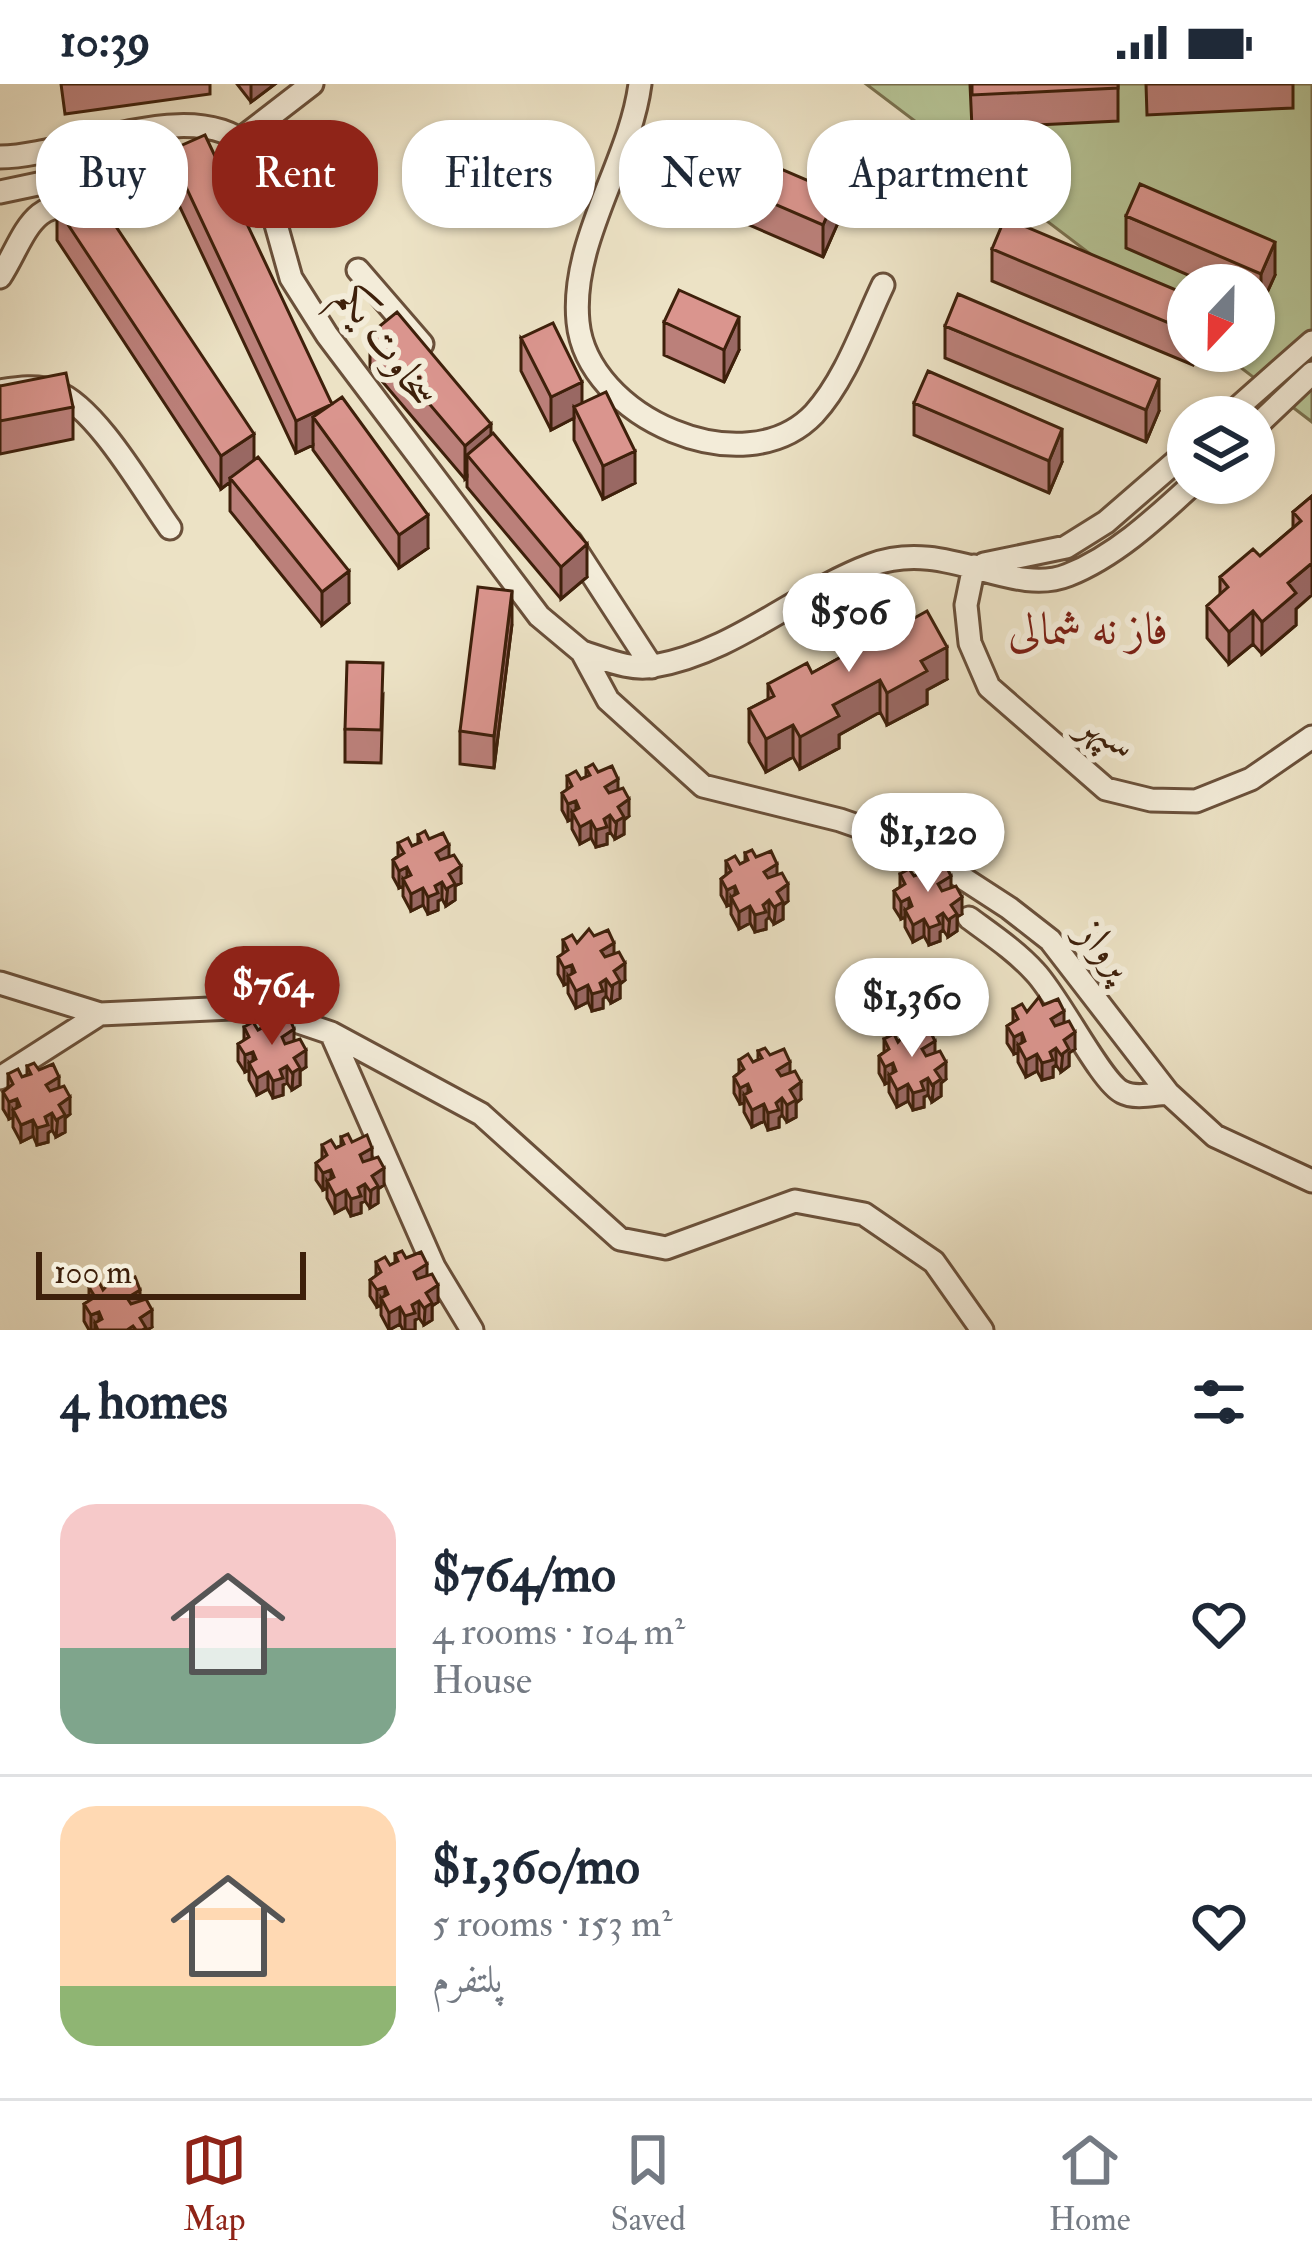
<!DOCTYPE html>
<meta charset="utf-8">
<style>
:root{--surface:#fff;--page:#f2f2f3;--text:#1f2937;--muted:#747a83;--line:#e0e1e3;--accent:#8f2418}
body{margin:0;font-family:"IM FELL Double Pica",Amiri,serif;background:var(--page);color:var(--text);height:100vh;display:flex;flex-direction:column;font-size:45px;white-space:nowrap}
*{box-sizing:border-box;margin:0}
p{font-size:39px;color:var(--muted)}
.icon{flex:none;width:66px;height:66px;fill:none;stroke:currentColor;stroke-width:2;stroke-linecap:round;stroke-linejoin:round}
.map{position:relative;height:1246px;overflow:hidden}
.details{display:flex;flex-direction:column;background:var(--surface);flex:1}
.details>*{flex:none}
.top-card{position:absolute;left:36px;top:36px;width:1242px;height:108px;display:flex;gap:24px}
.needle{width:78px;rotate:202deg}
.buttons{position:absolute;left:1167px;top:180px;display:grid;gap:24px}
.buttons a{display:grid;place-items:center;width:108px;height:108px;border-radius:50%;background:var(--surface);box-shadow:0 3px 9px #0004;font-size:60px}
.scale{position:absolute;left:36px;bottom:30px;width:270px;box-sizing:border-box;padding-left:12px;border:6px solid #3e200b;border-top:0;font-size:33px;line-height:42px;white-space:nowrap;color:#3e200b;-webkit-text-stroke:9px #f3ecd9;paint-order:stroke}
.price{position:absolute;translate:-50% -102px;padding:0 27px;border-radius:42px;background:#fff;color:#222;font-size:39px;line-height:78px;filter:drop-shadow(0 3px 6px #0008)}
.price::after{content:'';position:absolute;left:50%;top:72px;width:36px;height:27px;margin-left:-18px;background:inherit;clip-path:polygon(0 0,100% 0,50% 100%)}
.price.on{background:var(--accent);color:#fff}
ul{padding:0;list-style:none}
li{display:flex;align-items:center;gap:36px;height:300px;padding:0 60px}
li+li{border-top:3px solid var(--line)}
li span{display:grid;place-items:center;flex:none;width:336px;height:240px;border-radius:36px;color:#555}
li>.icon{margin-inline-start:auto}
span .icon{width:144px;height:144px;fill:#fffc;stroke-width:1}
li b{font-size:51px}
h2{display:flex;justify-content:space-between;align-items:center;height:144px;padding:0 60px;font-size:51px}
.chip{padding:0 42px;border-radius:48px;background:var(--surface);box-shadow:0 3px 9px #0004;font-size:42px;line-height:108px}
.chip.on{background:var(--accent);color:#fff}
.status{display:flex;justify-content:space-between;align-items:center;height:84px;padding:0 60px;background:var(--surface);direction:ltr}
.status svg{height:33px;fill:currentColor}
.dock{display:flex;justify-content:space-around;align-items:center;height:168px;border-top:3px solid var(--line);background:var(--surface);font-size:33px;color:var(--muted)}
.dock a{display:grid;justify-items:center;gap:6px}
.dock .on{color:var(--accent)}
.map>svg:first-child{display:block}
.green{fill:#b6c496;stroke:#7a7250;stroke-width:3}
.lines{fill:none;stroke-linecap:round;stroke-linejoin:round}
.minor-casing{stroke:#6a503a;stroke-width:27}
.minor{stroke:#f3ecd9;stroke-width:21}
.wall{fill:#bb807a;stroke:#3e200b;stroke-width:3}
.shaded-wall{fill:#996863;stroke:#3e200b;stroke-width:3}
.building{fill:#da958e;stroke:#3e200b;stroke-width:3}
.labels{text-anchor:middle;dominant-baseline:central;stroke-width:12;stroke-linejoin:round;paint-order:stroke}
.street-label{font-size:42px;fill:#3e200b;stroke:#f3ecd9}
.neighbourhood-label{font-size:45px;fill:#7a1f14;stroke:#f3ecd9}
</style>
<div class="status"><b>10:39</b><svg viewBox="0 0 49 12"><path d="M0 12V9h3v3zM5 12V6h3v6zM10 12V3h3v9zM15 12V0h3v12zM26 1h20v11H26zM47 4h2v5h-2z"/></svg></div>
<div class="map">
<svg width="1312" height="1246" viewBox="0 0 1312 1246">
<rect width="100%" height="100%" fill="#ece2c5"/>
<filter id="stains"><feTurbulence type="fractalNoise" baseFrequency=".00167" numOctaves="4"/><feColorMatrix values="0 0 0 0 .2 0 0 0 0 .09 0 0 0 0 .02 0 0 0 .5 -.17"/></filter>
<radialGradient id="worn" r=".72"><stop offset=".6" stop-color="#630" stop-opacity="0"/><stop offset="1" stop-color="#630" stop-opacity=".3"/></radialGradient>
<!-- green -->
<path class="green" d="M866,0H1312V338L1219,267H1254V201H1188V244Z"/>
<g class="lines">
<defs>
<path id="minor" d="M640,0C630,78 570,157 578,238C587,333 744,403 814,330C846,295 863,243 883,201
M242,54L312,0
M0,73C71,73 199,5 256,69L291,194L327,251L539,532L582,568L608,616L703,702L840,736L912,761L1009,824L1050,856L1168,1009L1215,1052L1312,1097
M0,108L109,85L117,72L116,51
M358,186L422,260
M0,193C24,156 32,107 86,127
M0,307C18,304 38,301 56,308C97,324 144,408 170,444
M1227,333L1312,258
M1254,344L1312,289
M571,458L652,583
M984,480L1066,463L1106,438L1188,367
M974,482L966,521L970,559L989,603L1106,705L1151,716L1196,717L1251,695L1312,653
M582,568C605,575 631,587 654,582C735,568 796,509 871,481C946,453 1011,514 1068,491C1116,472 1157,433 1194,399
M969,834C992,851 1016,867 1035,888C1059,913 1101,998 1122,1008C1135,1015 1154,1010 1168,1009
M0,899L100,930L254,923L331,949L481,1030L620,1155L666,1164L795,1117L864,1130L934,1178L982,1246
M331,949L434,1183L472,1246
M0,994L100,930"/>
</defs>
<!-- minor casing -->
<use href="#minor" class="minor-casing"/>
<!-- minor -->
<use href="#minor" class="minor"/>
</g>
<!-- wall -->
<path class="wall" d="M61,0H210V10L65,30Z
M237,0H275L251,18Z
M970,0H1118V37L972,44Z
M1146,0H1293V24L1147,31Z
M169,67L332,320L428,464L399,484L313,366V361L296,369L169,100Z
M689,83L837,141L823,173L689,115Z
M57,124L254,376L349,519L322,541L230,427V398L221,405L57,156Z
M1126,132L1275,191L1261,222L1254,220V201H1211L1126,164Z
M992,165L1188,211V267H1199L1193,281L992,197Z
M664,238L739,266L724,298L664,271Z
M945,242L1159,327L1146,358L945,274Z
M370,250L491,351L587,493L561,515L467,403V393L465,395L370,283Z
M521,254L582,319L635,399L603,415L574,356V334L551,346L521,287Z
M0,302L73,323V355L0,370Z
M914,319L1062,378L1049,409L914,351Z
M1312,412L1296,525V541L1262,570L1253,560L1229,580L1207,554V522L1220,511V493L1260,472L1293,444V428Z
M512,540L494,684L460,680V647Z
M900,542L947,595L927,606V620L887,641L880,628L839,651V664L800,685L793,673L766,688L749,658V625L768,615V600L812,589L854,566V553Z
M383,611L381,679L345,678V645Z
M586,684L598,688L618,706L629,732L624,736V750L615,755L610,748L607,750V760L596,763L591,754L580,760L572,745V735L568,737L562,726V709L567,706V692L581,695L586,693Z
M418,751L429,755L449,773L461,799L455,802V816L446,822L442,815L438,817V826L428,830L423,821L411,827L403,812V802L399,804L393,793V776L398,772V759L412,762L418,759Z
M745,769L756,773L777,791L788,817L783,821V835L774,840L769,833L766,836V845L755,848L750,839L739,845L731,830V820L727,822L721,811V795L726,791V777L740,780L745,778Z
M919,782L931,786L951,804L962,830L957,833V847L948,853L943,846L940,848V857L929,861L924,852L913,858L905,843V833L901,835L894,824V807L900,803V790L914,792L919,790Z
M594,852L614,870L625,896L620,900V914L611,919L606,912L603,915V924L592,927L588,918L576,924L568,909V899L564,901L558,890V873L563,870V856L577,859Z
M1043,921L1064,939L1075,965L1069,969V982L1061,988L1056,981L1053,983V993L1042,996L1037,987L1026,993L1018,978V968L1014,970L1007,959V942L1013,938V925L1027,928Z
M263,935L274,939L294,957L306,983L300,987V1001L292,1006L287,999L283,1001V1011L273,1014L268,1005L257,1011L249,996V986L245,988L238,977V960L244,957V943L258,946L263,943Z
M915,951L935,969L946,995L941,999V1012L932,1018L928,1011L924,1013V1023L913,1026L908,1017L897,1023L889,1008V998L885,1000L879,989V972L884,968V955L898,958Z
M758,967L770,971L790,989L801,1015L796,1019V1033L787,1038L782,1031L779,1034V1043L768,1046L764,1037L752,1043L744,1028V1019L740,1020L734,1009V993L739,989V976L753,978L758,976Z
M27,982L39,986L59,1004L70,1030L65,1034V1048L56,1053L52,1046L48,1049V1058L37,1061L33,1052L21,1058L13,1043V1033L9,1035L3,1025V1008L8,1004V990L22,993L27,991Z
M341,1053L352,1058L372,1075L384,1101L378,1105V1119L370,1124L365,1117L361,1119V1129L351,1132L346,1123L335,1129L327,1114V1104L323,1106L316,1096V1079L322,1075V1061L336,1064L341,1061Z
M395,1170L406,1174L427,1192L438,1218L432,1222V1236L424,1241L419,1234L415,1236V1246H403L400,1240L389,1246L381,1231V1221L377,1223L370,1212V1196L376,1192V1178L390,1181L395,1179Z
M120,1199L140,1217L152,1243L147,1246H89L84,1237V1220L89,1217V1203L103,1206Z"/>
<!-- shaded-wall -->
<path class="shaded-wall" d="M251,0H275L251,18Z
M837,109V141L823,173V141Z
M1275,158V191L1261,222V190Z
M739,233V266L724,298V266Z
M1159,295V327L1146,358V326Z
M582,298V330L574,323V334L551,346V313Z
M332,320L313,333V361L296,369V337Z
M491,340V372L467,371V393L465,395V362Z
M1062,345V378L1049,409V377Z
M254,350V383L230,394V398L221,405V372Z
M635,367V399L603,415V382Z
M428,431V464L399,484V451Z
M587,460V493L561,515V483Z
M1312,479V511L1296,525V541L1262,570V538L1288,499Z
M349,487V519L322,541V508Z
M512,507V540L494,684V652Z
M1253,527V560L1229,580V548Z
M947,563V595L927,606V620L887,641V609L921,577Z
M880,596V628L839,651V664L800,685V653L833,621Z
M793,641V673L766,688V655Z
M618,695V711L605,719V703Z
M629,715V732L624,736V750L615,755L618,723Z
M576,717V734L572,728V735L568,737V720Z
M610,731V748L607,750V760L596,763V746L604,735Z
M591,737V754L580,760V743Z
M449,761V778L436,786V769Z
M777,780V797L764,805V788Z
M461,782V799L455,802V816L446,822L449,790Z
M407,783V800L403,795V802L399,804V787Z
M951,792V809L938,817V800Z
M442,798V815L438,817V826L428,830V813L435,802Z
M788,800V817L783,821V835L774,840L777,808Z
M735,802V819L731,813V820L727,822V806Z
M423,804V821L411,827V810Z
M962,813V830L957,833V847L948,853L951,821Z
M909,814V831L905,826V833L901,835V818Z
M769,816V833L766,836V845L755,848V831L763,821Z
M750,822V839L739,845V828Z
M943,829V846L940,848V857L929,861V844L937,833Z
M924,835V852L913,858V841Z
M614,859V875L601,883V867Z
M625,879V896L620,900V914L611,919L614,887Z
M572,881V898L568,892V899L564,901V884Z
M606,895V912L603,915V924L592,927V910L600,899Z
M588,901V918L576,924V907Z
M1064,927V944L1051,952V935Z
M294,945V962L282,970V953Z
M1075,948V965L1069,969V982L1061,988L1064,956Z
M1022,949V966L1018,961V968L1014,970V953Z
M935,957V974L922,982V965Z
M1056,964V981L1053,983V993L1042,996V979L1050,968Z
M306,966V983L300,987V1001L292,1006L294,974Z
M253,968V984L249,979V986L245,988V971Z
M1037,970V987L1026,993V976Z
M790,978V995L777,1003V986Z
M946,978V995L941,999V1012L932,1018L935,986Z
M893,979V996L889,991V998L885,1000V983Z
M287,982V999L283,1001V1011L273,1014V997L280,986Z
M268,988V1005L257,1011V994Z
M59,993V1010L46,1017V1001Z
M928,994V1011L924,1013V1023L913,1026V1009L921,998Z
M801,998V1015L796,1019V1033L787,1038V1021L790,1006Z
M748,1000V1017L744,1011V1019L740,1020V1004Z
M908,1000V1017L897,1023V1006Z
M70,1013V1030L65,1034V1048L56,1053L59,1021Z
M782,1014V1031L779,1034V1043L768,1046V1029L776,1019Z
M17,1015V1032L13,1026V1033L9,1035V1018Z
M764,1020V1037L752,1043V1026Z
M52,1029V1046L48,1049V1058L37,1061V1044L45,1033Z
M33,1036V1052L21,1058V1041Z
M372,1064V1081L360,1088V1071Z
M384,1084V1101L378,1105V1119L370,1124L372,1092Z
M331,1086V1103L327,1097V1104L323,1106V1089Z
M365,1100V1117L361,1119V1129L351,1132V1115L358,1104Z
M346,1106V1123L335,1129V1112Z
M427,1180V1197L414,1205V1188Z
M438,1201V1218L432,1222V1236L424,1241L426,1209Z
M385,1203V1220L381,1214V1221L377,1223V1206Z
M140,1206V1223L127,1231V1214Z
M419,1217V1234L415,1236V1246H405V1232L412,1221Z
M400,1223V1240L389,1246V1229Z
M152,1226V1243L147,1246H140V1234Z
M99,1228V1245L95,1239V1246H91V1231Z"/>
<!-- building -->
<path class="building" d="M972,0H1118V4L972,11Z
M205,51L332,320L296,337L169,67Z
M702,51L837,109L823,141L689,83Z
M1140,100L1275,158L1261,190L1126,132Z
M89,102L254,350L221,372L57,124Z
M1005,134L1188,211V247L992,165Z
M679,206L739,233L724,266L664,238Z
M958,210L1159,295L1146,326L945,242Z
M397,228L491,340L465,362L370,250Z
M553,239L582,298L551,313L521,254Z
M928,287L1062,345L1049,377L914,319Z
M66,289L73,323L0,337V302Z
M606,308L635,367L603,382L574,323Z
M342,313L428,431L399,451L313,333Z
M493,349L587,460L561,483L467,371Z
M258,373L349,487L322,508L230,394Z
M1312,412V479L1288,499L1296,509L1262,538L1253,527L1229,548L1207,522L1228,503L1220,493L1253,465L1260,472L1301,437L1293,428Z
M478,503L512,507L494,652L460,647Z
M927,527L947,563L921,577L927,587L887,609L880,596L833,621L839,632L800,653L793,641L766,655L749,625L774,612L768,600L807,579L812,589L859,563L854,553L894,531L900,542Z
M347,578L383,579L381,646L345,645Z
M593,680L598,688L612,682L618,695L605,703L609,709L623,704L629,715L618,723L624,733L615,738L610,731L604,735L607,743L596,746L591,737L580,743L572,728L579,724L576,717L568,720L562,709L572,702L567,692L576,687L581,695L590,691L586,684Z
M425,747L429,755L443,749L449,761L436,769L440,776L454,771L461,782L449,790L455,800L446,805L442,798L435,802L438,809L428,813L423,804L411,810L403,795L411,791L407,783L399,787L393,776L404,769L398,759L408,754L412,762L421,758L418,751Z
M752,766L756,773L771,767L777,780L764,788L768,794L782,789L788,800L777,808L783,818L774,823L769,816L763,821L766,828L755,831L750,822L739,828L731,813L738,809L735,802L727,806L721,795L731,787L726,777L735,772L740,780L748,776L745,769Z
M926,778L931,786L945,780L951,792L938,800L942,807L956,802L962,813L951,821L957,830L948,836L943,829L937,833L940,840L929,844L924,835L913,841L905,826L912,822L909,814L901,818L894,807L905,800L900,790L909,785L914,792L923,789L919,782Z
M589,845L594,852L608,846L614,859L601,867L605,873L619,868L625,879L614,887L620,897L611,902L606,895L600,899L603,907L592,910L588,901L576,907L568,892L575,888L572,881L564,884L558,873L568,866L563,856L572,851L577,859Z
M1039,913L1043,921L1058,915L1064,927L1051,935L1055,942L1069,937L1075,948L1064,956L1069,965L1061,971L1056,964L1050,968L1053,976L1042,979L1037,970L1026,976L1018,961L1025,957L1022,949L1014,953L1007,942L1018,935L1013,925L1022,920L1027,928Z
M270,932L274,939L289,933L294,945L282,953L285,960L300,955L306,966L294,974L300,984L292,989L287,982L280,986L283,994L273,997L268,988L257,994L249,979L256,975L253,968L245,971L238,960L249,953L244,943L253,938L258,946L266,942L263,935Z
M910,944L915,951L929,945L935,957L922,965L926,972L940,967L946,978L935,986L941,995L932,1001L928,994L921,998L924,1006L913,1009L908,1000L897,1006L889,991L896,987L893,979L885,983L879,972L889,965L884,955L894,950L898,958Z
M765,964L770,971L784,965L790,978L777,986L781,992L795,987L801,998L790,1006L796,1016L787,1021L782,1014L776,1019L779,1026L768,1029L764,1020L752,1026L744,1011L751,1007L748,1000L740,1004L734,993L744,985L739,976L748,970L753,978L762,974L758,967Z
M34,979L39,986L53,980L59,993L46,1001L50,1007L64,1002L70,1013L59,1021L65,1031L56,1036L52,1029L45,1033L48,1041L37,1044L33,1036L21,1041L13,1026L20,1022L17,1015L9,1018L3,1008L13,1000L8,990L18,985L22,993L31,990L27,982Z
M348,1050L352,1058L367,1051L372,1064L360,1071L363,1078L378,1073L384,1084L372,1092L378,1102L370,1107L365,1100L358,1104L361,1112L351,1115L346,1106L335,1112L327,1097L334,1093L331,1086L323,1089L316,1079L327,1071L322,1061L331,1056L336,1064L344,1060L341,1053Z
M402,1167L406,1174L421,1168L427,1180L414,1188L417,1195L432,1190L438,1201L426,1209L432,1219L424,1224L419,1217L412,1221L415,1229L405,1232L400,1223L389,1229L381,1214L388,1210L385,1203L377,1206L370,1196L381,1188L376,1178L385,1173L390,1181L398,1177L395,1170Z
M116,1192L120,1199L135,1193L140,1206L127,1214L131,1220L146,1215L152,1226L140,1234L146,1244L142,1246H136L133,1242L127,1246H98L95,1239L102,1235L99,1228L91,1231L84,1220L95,1213L89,1203L99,1198L103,1206Z"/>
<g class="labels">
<!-- street labels -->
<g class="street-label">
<text transform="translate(387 262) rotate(54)">سخاوت یکم</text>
<text transform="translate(1108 650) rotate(34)">سپهر</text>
<text transform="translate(1105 865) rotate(50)">پرواز</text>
</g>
<!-- neighbourhood labels -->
<g class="neighbourhood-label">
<text x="1088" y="546">فاز نه شمالی</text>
</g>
</g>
<rect width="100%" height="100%" filter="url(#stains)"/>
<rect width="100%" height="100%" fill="url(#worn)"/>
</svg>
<div class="buttons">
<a><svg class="needle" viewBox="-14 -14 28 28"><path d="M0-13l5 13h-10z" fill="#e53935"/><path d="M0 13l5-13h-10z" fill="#747a83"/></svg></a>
<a><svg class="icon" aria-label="layers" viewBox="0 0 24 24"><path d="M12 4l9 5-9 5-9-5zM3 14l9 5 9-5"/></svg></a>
</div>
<div class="scale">100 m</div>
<b class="price" style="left:849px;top:591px">$506</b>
<b class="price" style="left:928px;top:811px">$1,120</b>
<b class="price on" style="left:272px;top:964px">$764</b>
<b class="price" style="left:912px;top:976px">$1,360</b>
<div class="top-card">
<a class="chip">Buy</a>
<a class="chip on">Rent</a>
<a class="chip">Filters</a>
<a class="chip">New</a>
<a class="chip">Apartment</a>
</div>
</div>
<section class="details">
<h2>4 homes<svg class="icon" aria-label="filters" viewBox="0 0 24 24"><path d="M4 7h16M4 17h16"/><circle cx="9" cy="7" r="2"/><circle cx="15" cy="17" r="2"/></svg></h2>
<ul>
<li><span style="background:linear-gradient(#f6c9c9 60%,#7fa58c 0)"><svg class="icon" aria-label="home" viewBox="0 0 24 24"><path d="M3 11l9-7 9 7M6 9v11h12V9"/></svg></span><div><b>$764/mo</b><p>4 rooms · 104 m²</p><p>House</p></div><svg class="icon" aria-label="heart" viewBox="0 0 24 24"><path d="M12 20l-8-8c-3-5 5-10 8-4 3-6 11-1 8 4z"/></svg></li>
<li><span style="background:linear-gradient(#ffd9b3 75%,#8fb573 0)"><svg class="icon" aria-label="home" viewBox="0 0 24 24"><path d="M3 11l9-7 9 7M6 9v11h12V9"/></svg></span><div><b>$1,360/mo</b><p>5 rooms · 153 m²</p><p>پلتفرم</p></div><svg class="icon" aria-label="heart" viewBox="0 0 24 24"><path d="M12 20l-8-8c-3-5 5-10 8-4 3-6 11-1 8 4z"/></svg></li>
</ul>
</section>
<nav class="dock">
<a class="on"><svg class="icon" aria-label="map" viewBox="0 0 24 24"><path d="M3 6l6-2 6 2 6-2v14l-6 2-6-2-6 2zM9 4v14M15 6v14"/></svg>Map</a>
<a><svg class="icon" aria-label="saved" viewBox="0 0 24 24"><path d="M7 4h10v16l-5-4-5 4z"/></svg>Saved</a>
<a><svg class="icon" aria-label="home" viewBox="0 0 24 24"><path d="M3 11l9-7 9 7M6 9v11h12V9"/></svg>Home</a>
</nav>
